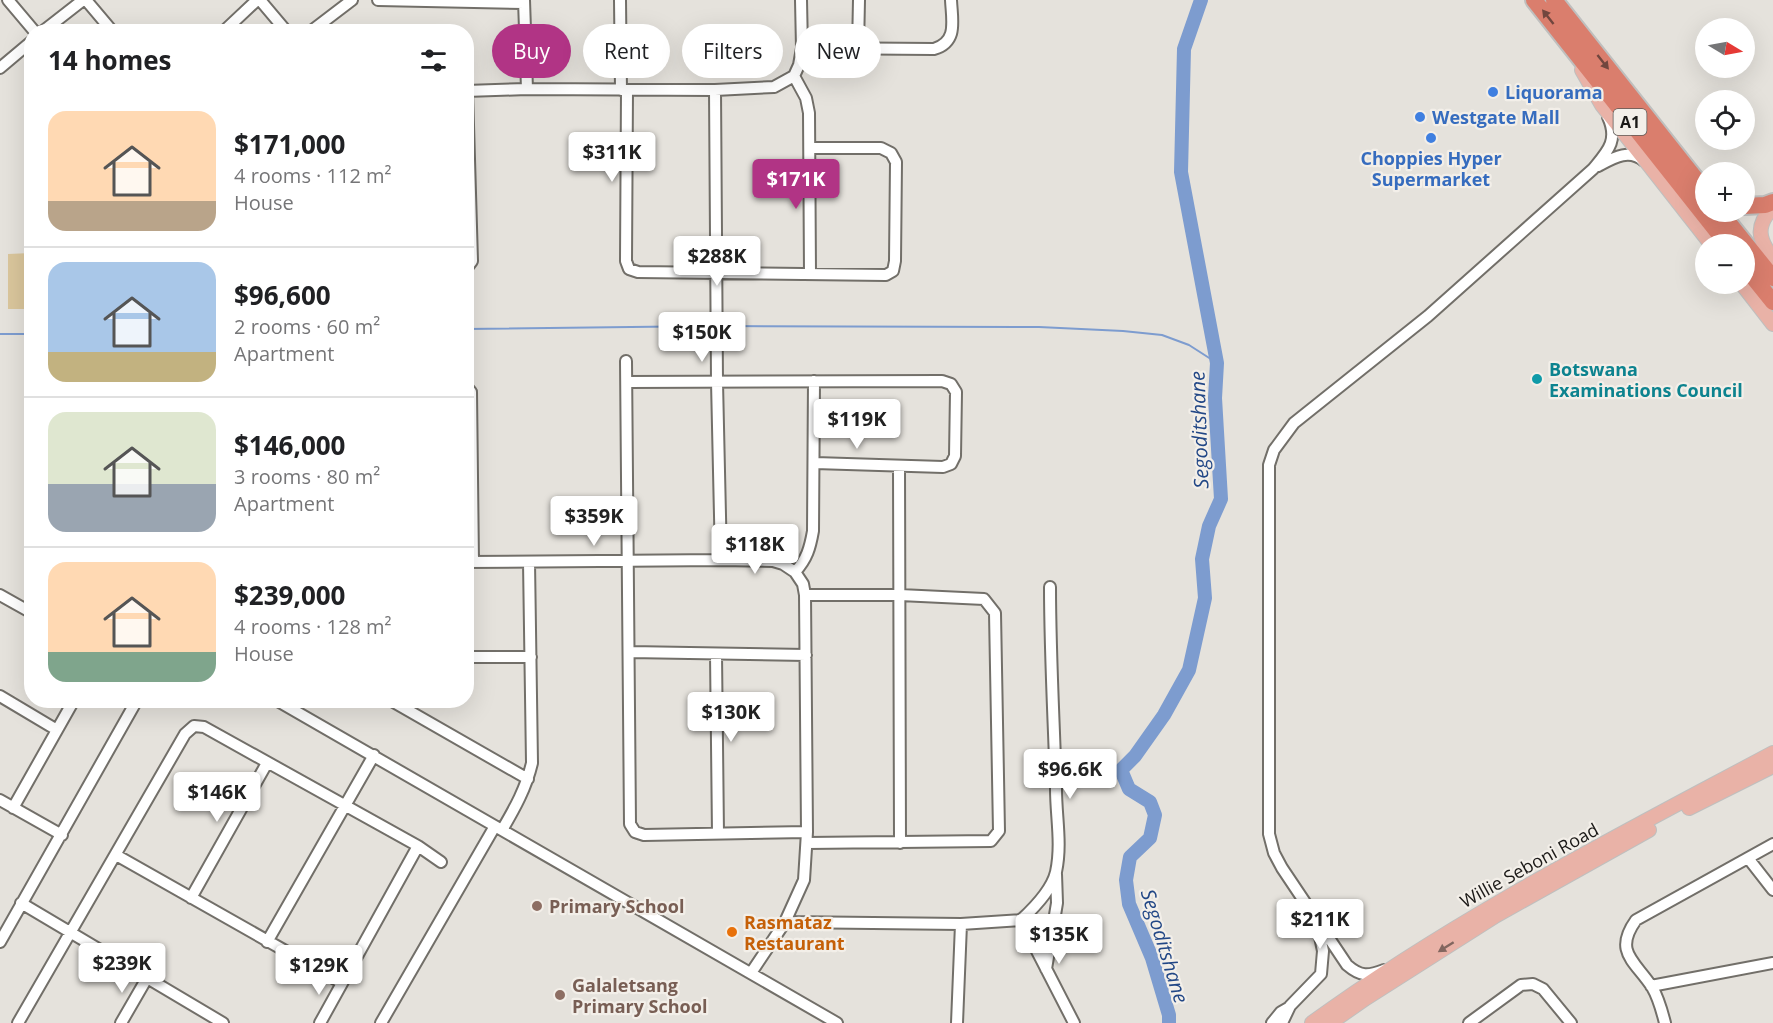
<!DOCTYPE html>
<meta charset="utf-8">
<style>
:root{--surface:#fff;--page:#f6f6f6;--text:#202124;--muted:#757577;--line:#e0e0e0;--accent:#b13485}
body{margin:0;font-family:"Open Sans",sans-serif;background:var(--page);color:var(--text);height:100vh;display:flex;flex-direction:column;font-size:22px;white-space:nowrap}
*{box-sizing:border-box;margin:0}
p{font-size:20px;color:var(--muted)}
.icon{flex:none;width:33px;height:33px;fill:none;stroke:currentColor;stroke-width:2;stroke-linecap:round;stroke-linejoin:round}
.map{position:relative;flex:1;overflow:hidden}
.sheet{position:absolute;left:24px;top:24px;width:450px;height:684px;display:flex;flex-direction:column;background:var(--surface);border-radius:24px;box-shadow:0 6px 24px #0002}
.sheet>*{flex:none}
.banner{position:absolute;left:492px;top:24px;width:570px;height:54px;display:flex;gap:12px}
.needle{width:39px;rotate:100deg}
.fabs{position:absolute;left:1695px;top:18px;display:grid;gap:12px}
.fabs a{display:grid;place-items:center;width:60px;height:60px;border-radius:50%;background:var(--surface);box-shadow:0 6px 24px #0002;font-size:30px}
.price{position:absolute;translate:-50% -51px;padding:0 14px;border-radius:6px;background:#fff;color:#222;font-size:20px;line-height:39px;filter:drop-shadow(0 2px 3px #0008)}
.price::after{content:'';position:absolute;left:50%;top:36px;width:18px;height:14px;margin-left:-9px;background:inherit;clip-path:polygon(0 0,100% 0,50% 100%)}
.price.on{background:var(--accent);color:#fff}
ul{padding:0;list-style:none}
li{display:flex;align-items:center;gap:18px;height:150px;padding:0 24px}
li+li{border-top:2px solid var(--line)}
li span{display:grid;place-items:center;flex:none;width:168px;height:120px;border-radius:18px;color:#555}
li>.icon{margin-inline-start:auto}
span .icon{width:72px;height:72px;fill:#fffc;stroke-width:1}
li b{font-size:26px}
h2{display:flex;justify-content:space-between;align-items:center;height:72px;padding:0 24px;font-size:26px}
.pill{padding:0 21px;border-radius:27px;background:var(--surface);box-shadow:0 6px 24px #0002;font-size:21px;line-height:54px}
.pill.on{background:var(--accent);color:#fff}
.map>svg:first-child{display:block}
.green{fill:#dac69c}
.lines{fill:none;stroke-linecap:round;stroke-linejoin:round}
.stream{stroke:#7d9ccf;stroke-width:2}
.river{stroke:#7d9ccf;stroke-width:14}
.minor-casing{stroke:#726f69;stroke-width:14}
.major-casing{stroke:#bfbfbe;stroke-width:16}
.highway-casing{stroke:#bfbfbe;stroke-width:20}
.minor{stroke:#fff;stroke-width:10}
.major{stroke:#e9b2a7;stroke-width:14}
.highway{stroke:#da7e6d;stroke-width:16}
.oneway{fill:#71463e}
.oneway2{fill:#82665f}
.shop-dot{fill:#3f7fe0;stroke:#f3efe9;stroke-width:2}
.culture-dot{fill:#0f9aa8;stroke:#f3efe9;stroke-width:2}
.education-dot{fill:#8d6e63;stroke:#f3efe9;stroke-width:2}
.food-dot{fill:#e8710a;stroke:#f3efe9;stroke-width:2}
.labels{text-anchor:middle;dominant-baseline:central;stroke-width:4.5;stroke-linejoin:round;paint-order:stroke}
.shield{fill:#f3efe9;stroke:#5c5956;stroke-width:1.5}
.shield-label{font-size:16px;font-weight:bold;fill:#1b1917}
.shop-label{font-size:18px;font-weight:bold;fill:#366cbe;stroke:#f3efe9;text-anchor:start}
.culture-label{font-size:18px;font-weight:bold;fill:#0d838f;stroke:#f3efe9;text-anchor:start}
.street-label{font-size:18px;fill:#1b1917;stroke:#f3efe9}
.education-label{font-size:18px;font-weight:bold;fill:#785e54;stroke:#f3efe9;text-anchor:start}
.food-label{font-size:18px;font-weight:bold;fill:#c56008;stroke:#f3efe9;text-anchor:start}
.water-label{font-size:20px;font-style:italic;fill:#224786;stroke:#f3efe9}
</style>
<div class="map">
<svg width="1773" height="1023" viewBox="0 0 1773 1023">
<rect width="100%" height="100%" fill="#e5e2dc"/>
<!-- green -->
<path class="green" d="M31,253V309H8V254Z"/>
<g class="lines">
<!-- stream -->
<path class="stream" d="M721,326L1039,327L1123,331L1162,335L1189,345L1217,363
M466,329L713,326
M0,334H32"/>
<!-- river -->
<path class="river" d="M1169,1023V1015L1152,958L1129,904L1126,880L1130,857L1150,838L1155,815L1150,802L1129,789L1121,770L1135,756L1164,715L1189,670L1205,598L1202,559L1209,526L1221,499L1215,398L1217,363L1181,172L1184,49L1201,0"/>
<defs>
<path id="minor" d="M8,0L35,32
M86,0L113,32
M260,0L287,32
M378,0L524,3
M524,0L527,89
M620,0L621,90
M42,32L83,0
M223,32L257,0
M310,32L352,0
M802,48L934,49C958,42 952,21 951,0
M858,48L859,0
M0,68L32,41
M794,76L806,98L809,113L810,273
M627,90L626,261L629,269L638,272L886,275L893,271L895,261L896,162L891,153L881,148H810
M715,90L717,382L721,560
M466,91L527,89L715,90L774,87L794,76L799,65L802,48L801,0
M1598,166C1613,158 1629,148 1644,161
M466,269L472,261L467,91
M626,361L630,824L635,832L644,835L807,832
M627,382L942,381L951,384L956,392L955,456L951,464L943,467L815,463
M466,386L471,392L473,562
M899,466L900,843
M466,562L721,560L773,561L783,564L795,572L803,584L805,595L807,832L804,880L785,922L751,973
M795,572C807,559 810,548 813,531L814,381
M0,595L32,613
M805,595H900L984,599L995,613L999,831L991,841L807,843
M630,652L806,655
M716,654L718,834
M466,657H531
M0,696L57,730
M276,700L837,1023
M390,700L528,779
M0,800L62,835
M13,808L74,700
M502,830C515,808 526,788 532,763L529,562
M116,855L342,983
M1748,858L1773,890
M191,898L267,763
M21,903L223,1023
M1021,920L1074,1023
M785,922L961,924L957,1023
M961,924L1021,920C1034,908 1052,889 1056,872C1062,844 1056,817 1056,789C1054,722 1050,654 1050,587
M0,942L137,700
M267,942L374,755
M1046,969L1057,903L1056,874
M1384,970C1368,976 1361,977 1347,965L1282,868L1274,853L1269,834V465L1274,450L1294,423L1428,316L1593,169C1607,152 1619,141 1608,117
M1651,986L1773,963
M18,1023L185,734L194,726L204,727L418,846L441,862
M121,1023L147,978
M320,1023L418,846
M381,1023L495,826
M1272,1023L1281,1012L1288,1008
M1282,1023L1290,1006L1321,974L1323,951L1318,927
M1469,1023L1521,985L1533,984L1543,989L1571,1023
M1665,1023C1662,1011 1658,997 1652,987C1635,961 1613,952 1636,920L1773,844"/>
<path id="major" d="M1582,70L1602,105L1711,244
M1773,207C1755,226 1758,239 1773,259
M1742,284L1773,324
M1689,808L1773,766
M1312,1023C1456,918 1616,837 1773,753
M1330,1023L1366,998L1495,916L1649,830"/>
<path id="highway" d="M1534,0L1727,244
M1554,0L1706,192
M1744,206L1765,205L1773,202
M1720,212L1773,278
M1744,266L1773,302"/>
</defs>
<!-- minor casing -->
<use href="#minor" class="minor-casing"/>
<!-- major casing -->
<use href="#major" class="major-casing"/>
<!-- highway casing -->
<use href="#highway" class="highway-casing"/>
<!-- minor -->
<use href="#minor" class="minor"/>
<!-- major -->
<use href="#major" class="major"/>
<!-- highway -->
<use href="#highway" class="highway"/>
</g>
<!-- one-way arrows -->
<defs><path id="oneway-solid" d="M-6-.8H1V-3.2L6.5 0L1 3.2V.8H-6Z" transform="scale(1.5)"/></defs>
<g class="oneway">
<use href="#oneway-solid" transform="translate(1548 17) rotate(-128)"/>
<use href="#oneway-solid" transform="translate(1603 62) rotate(52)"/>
</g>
<use class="oneway2" href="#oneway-solid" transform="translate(1446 947) rotate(148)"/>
<!-- markers -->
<g class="shop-dot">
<circle cx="1493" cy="92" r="6"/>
<circle cx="1420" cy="117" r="6"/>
<circle cx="1431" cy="138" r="6"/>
</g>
<circle class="culture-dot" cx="1537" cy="379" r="6"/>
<g class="education-dot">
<circle cx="537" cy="906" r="6"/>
<circle cx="560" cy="995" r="6"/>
</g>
<circle class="food-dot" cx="732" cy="932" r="6"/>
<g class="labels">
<!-- shield labels -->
<rect class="shield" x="1613.5" y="109" width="33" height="26" rx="4.5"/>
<g class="shield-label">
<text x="1630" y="122">A1</text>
</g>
<!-- shop labels -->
<g class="shop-label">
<text x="1505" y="92">Liquorama</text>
<text x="1432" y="117">Westgate Mall</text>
<text x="1431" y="158" text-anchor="middle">Choppies Hyper<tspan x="1431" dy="21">Supermarket</tspan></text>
</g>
<!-- culture labels -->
<g class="culture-label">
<text x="1549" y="369">Botswana<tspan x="1549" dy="21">Examinations Council</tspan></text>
</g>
<!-- street labels -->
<g class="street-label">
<text transform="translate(1529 865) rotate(-29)">Willie Seboni Road</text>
</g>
<!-- education labels -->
<g class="education-label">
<text x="549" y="906">Primary School</text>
<text x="572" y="985">Galaletsang<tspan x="572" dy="21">Primary School</tspan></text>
</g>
<!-- food labels -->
<g class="food-label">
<text x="744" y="922">Rasmataz<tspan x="744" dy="21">Restaurant</tspan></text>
</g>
<!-- water labels -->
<g class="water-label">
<text transform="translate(1199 430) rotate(-92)">Segoditshane</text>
<text transform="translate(1165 946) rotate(73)">Segoditshane</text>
</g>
</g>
</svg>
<div class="fabs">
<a><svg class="needle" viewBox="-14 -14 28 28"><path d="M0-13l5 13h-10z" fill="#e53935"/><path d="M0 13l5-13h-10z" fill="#757577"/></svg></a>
<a><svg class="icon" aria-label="locate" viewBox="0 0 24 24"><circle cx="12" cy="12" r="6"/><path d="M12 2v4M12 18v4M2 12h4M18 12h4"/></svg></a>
<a>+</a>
<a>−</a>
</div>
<b class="price" style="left:612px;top:183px">$311K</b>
<b class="price on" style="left:796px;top:210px">$171K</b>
<b class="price" style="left:717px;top:287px">$288K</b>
<b class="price" style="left:702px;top:363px">$150K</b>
<b class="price" style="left:857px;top:450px">$119K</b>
<b class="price" style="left:594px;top:547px">$359K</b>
<b class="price" style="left:755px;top:575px">$118K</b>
<b class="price" style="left:731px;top:743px">$130K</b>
<b class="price" style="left:1070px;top:800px">$96.6K</b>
<b class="price" style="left:217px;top:823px">$146K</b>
<b class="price" style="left:1320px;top:950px">$211K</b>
<b class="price" style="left:1059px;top:965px">$135K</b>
<b class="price" style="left:122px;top:994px">$239K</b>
<b class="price" style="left:319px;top:996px">$129K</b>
<div class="banner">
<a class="pill on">Buy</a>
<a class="pill">Rent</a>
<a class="pill">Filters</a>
<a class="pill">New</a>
</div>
<section class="sheet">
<h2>14 homes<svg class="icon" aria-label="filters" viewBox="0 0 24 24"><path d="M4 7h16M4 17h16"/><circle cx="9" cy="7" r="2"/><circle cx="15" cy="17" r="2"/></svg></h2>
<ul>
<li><span style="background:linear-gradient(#ffd9b3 75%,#b9a48a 0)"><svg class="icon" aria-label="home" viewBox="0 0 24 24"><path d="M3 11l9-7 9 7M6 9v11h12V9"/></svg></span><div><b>$171,000</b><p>4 rooms · 112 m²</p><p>House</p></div></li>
<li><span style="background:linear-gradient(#a9c7e8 75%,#c2b280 0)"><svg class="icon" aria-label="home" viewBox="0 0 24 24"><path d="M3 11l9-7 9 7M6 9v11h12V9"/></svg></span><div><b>$96,600</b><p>2 rooms · 60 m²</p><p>Apartment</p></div></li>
<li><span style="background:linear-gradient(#dfe7d0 60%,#9aa5b1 0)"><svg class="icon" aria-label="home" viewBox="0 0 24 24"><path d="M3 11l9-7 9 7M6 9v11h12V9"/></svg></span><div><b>$146,000</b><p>3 rooms · 80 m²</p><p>Apartment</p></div></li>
<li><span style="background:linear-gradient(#ffd9b3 75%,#7fa58c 0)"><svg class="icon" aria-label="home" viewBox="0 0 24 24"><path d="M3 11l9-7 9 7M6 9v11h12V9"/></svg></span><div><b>$239,000</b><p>4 rooms · 128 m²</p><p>House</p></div></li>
</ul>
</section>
</div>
